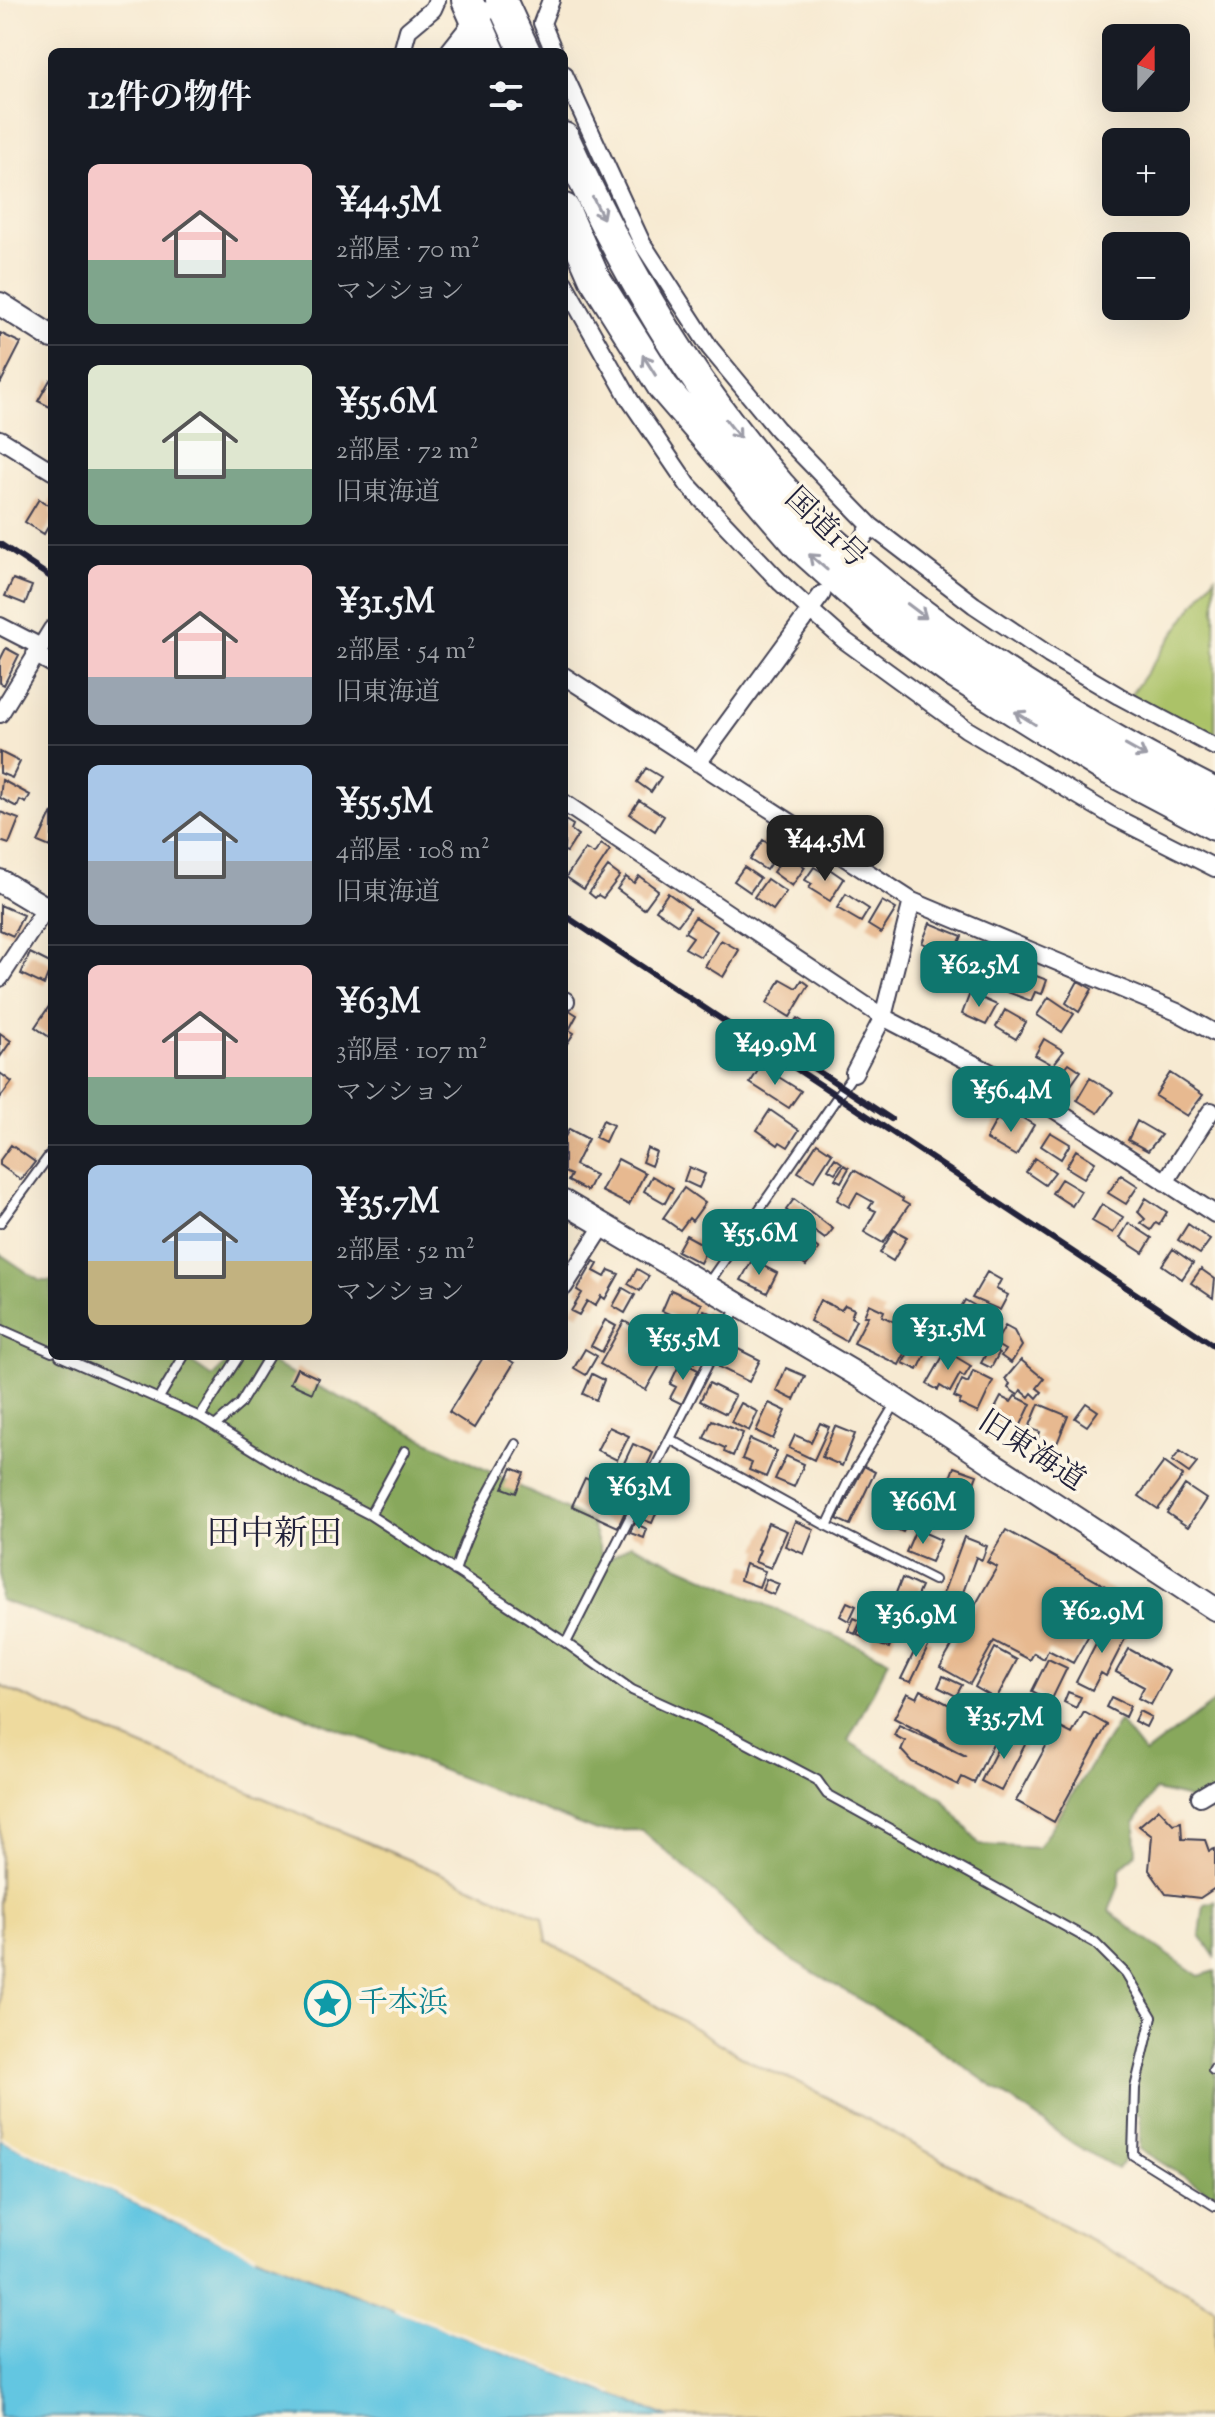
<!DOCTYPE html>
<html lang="ja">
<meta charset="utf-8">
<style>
:root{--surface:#171b24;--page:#242831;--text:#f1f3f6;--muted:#9ea1a6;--line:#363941;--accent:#0f766e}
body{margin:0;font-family:"Sorts Mill Goudy","Noto Serif JP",serif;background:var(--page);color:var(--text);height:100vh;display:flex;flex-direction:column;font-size:30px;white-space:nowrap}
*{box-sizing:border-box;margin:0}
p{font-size:26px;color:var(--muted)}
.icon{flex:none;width:44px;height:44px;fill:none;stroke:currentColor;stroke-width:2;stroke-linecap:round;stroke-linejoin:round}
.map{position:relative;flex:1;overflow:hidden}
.details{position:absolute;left:48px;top:48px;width:520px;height:1312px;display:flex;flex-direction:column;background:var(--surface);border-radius:12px;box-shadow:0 8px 32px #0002}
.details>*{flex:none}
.needle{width:52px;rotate:21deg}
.tools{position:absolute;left:1102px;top:24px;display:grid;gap:16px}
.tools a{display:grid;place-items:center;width:88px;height:88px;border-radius:12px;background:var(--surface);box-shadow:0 8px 32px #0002;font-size:40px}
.price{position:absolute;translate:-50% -68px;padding:0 18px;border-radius:16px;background:var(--accent);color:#fff;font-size:26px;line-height:52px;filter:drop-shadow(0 2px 4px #0008)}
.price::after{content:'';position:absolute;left:50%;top:48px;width:24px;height:18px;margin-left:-12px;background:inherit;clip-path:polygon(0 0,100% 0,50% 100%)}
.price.selected{background:#222;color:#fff}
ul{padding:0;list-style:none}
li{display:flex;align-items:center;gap:24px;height:200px;padding:0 40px}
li+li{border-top:2px solid var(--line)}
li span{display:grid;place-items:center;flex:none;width:224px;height:160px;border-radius:12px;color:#555}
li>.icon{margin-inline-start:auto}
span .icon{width:96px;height:96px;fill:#fffc;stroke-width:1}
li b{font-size:34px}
h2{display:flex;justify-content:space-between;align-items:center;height:96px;padding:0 40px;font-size:34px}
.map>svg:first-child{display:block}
.green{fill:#abc267;stroke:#667251;stroke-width:2}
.forest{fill:#88a85c;stroke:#55654c;stroke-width:2}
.sand{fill:#eeda9e;stroke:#887e6c;stroke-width:2}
.water{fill:#63c6e1;stroke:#42748e;stroke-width:2}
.pier{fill:#f7ead2}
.building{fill:#e7b990}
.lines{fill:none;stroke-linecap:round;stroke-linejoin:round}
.lane-casing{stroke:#424052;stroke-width:12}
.street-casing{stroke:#424052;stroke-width:20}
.secondary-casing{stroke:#424052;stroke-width:26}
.highway-casing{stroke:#424052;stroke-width:34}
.lane{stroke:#fff;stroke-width:8}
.street{stroke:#fff;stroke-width:16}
.secondary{stroke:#fff;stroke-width:22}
.highway{stroke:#fff;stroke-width:30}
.rail{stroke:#22223b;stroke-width:6}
.oneway{stroke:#9c9ca7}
.labels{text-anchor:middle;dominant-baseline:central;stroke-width:7;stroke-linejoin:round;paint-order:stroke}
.street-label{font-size:30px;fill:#22223b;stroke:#fcf5e5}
.culture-label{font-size:30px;fill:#0d838f;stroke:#fcf5e5;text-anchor:start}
.quarter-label{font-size:34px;fill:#22223b;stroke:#fcf5e5}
</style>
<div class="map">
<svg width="1215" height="2417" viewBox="0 0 1215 2417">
<rect width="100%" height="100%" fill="#fcf5e5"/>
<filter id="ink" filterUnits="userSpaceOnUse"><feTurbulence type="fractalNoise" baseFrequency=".0125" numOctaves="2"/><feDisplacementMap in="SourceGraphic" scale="16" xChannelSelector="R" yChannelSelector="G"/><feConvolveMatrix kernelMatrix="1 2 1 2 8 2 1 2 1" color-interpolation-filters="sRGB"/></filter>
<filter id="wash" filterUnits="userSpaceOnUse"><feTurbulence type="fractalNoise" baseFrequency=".006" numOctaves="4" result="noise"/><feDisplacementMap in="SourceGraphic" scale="32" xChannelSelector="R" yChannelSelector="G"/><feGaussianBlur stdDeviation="1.8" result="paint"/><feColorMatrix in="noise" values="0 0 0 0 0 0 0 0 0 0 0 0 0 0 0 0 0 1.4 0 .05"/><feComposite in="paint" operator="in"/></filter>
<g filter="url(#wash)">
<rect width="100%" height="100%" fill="#f7ead2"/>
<!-- green -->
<path class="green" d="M1215,576V739L1130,696Z"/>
<!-- forest -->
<path class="forest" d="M0,1254L40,1281H52V1356H182L212,1377L234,1356H257L591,1522L604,1562L631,1544L889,1660L848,1741L943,1799L980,1845L1038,1848L1119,1721L1145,1754L1215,1701V1813L1185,1797L1155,1790L1135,1822L1136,1853L1120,1869V1882L1109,1911L1138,1934L1199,1976L1215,1971V2196L1140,2149V2114L1133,2113L1126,2157L1118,2169L1074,2144L921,2036L786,1956L756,1934L737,1912L641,1830L596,1831L94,1633L0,1600Z
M1215,1901V1957L1200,1935L1204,1904Z"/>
<!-- sand -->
<path class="sand" d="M0,1686L543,1917L547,1941L760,2067L800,2083L1215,2307V2417H669L189,2229L0,2139Z"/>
<!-- water -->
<path class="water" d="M0,2139L189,2229L669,2417H0Z"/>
<!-- pier -->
<path class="pier" d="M0,2135L191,2225L256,2252L255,2256L189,2229L25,2151L0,2139Z
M395,2306L615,2392L614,2395L394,2310Z"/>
<g id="blocks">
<!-- building -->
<path class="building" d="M0,333L21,343L0,384Z
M50,380L52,382V408L38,401Z
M52,498V520L44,534L25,522L39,499L48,505Z
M13,579L32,586L25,604L5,596Z
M6,648L19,655L4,685L0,683V660Z
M0,752L20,762L12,778L0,773Z
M646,768L661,777L651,792L637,782Z
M2,780L30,795L26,803L20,800L17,807L0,798Z
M639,800L664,816L655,831L630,814Z
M0,812L19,819L9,844L0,841Z
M52,812V843L50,847L38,842Z
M565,820L573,825L571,830L578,835L567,852L564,851Z
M763,840L779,851L766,870L750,860Z
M601,844L610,850L584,889L566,877L585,849L594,854Z
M786,854L805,867L792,886L773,872Z
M608,867L620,876L603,898L598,895L595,898L589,893Z
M744,867L760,878L750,892L734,881Z
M814,867L824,873L828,868L844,879L830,901L809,888L812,884L805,880Z
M639,876L658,890L644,909L617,889L626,877L634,883Z
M767,879L786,892L773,910L754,897Z
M668,893L690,909L678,925L656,910Z
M846,894L869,909L861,922L837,908Z
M882,901L896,909L881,933L868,925Z
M0,905L23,915L13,936L0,930Z
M695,917L717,931L701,957L685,948L693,937L685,932Z
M930,923L962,936L953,956L922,943Z
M721,940L739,950L723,977L705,966Z
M970,952L985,958L975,984L960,978Z
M30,953L52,964L44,985L21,974Z
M991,958L1005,963L996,989L981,984Z
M1010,966L1047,980L1042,994L1035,992L1031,1001L1002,990Z
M781,979L797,988L802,980L809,985L790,1017L767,1003Z
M1078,981L1092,989L1079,1012L1066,1003Z
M970,993L997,1005L986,1025L962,1014Z
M1049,997L1074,1014L1062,1032L1037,1015Z
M52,1002V1039L35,1027Z
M566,1008L577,1015L569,1030L574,1033L564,1048Z
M1005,1010L1026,1022L1016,1039L996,1027Z
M797,1018L822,1034L813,1048L788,1032Z
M0,1033L11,1041L0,1057Z
M1044,1039L1064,1051L1053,1065L1035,1055Z
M1069,1063L1081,1071L1071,1085L1059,1076Z
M761,1066L801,1091L789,1108L750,1083Z
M0,1073L12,1082L0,1098Z
M1170,1073L1203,1095L1187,1116L1155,1096Z
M1090,1078L1113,1092L1098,1113L1077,1100Z
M770,1110L799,1130L788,1147L780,1142L778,1145L757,1130Z
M1016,1114L1034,1125L1016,1156L986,1139L997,1119L1009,1126Z
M603,1120L613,1125L605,1142L595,1137Z
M1137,1121L1161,1135L1148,1151L1128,1140Z
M569,1129L588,1139L575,1165L595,1175L587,1191L568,1181L571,1175L564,1172V1139Z
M1050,1132L1070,1144L1061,1159L1041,1146Z
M817,1143L832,1153L814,1181L798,1172Z
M11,1145L35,1162L21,1180L0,1165V1160Z
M647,1148L656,1152L651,1166L642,1162Z
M1076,1150L1095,1162L1084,1178L1066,1167Z
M835,1158L842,1163L835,1173L828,1169Z
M1035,1158L1055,1172L1045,1185L1026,1172Z
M618,1159L645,1173L629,1205L601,1191Z
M844,1165L849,1168L841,1182L835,1179Z
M689,1167L705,1174L699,1188L684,1181Z
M854,1170L903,1199L902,1201L909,1205L883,1243L864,1232L876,1211L869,1208L873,1202L857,1193L849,1207L837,1200Z
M1121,1175L1138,1186L1126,1204L1108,1193Z
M652,1176L673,1188L665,1203L644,1191Z
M1061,1179L1081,1191L1072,1206L1052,1193Z
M684,1188L705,1203L692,1221L689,1218L680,1230L663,1218Z
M1146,1198L1167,1212L1159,1225L1156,1223L1151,1230L1141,1223L1145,1219L1138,1212Z
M794,1199L833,1229L825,1239L786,1210Z
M1102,1204L1123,1217L1113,1233L1092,1221Z
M1129,1223L1152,1238L1143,1253L1120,1238Z
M1188,1224L1210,1240L1200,1254L1178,1240Z
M894,1230L907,1237L893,1261L880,1253Z
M789,1234L797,1240L800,1235L819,1249L806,1266L779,1246Z
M686,1235L708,1247L700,1263L677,1251Z
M1173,1249L1193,1263L1182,1279L1162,1265Z
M752,1260L777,1273L767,1293L741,1280Z
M594,1261L598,1264L594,1271L605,1277L609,1270L619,1274L605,1299L601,1296L595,1306L587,1301L579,1315L571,1311L582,1293L577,1290Z
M637,1269L649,1276L640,1291L628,1284Z
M1201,1269L1215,1279L1213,1298L1191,1283Z
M987,1272L1001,1280L996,1289L1008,1295L1000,1310L972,1298Z
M623,1288L635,1295L625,1313L613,1306Z
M671,1290L702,1304L691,1328L672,1320L674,1316L662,1311Z
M820,1300L841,1310L845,1305L854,1309L851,1317L856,1320L846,1341L810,1321Z
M965,1300L1000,1320L985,1346L952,1323Z
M869,1304L884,1311L882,1316L916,1332L899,1365L854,1343L868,1316H864Z
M704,1310L722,1318L716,1334L698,1327Z
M605,1320L616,1326L602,1352L591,1346Z
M624,1321L642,1331L630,1351L644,1359L652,1345L667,1353L646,1390L600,1364Z
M1005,1326L1014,1331L1022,1346L1011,1363L1001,1356L1005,1350L995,1344Z
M691,1334L709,1343L703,1358L697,1356L694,1363L682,1357Z
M916,1336L931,1343L918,1370L903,1363Z
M730,1345L760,1360L749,1382L719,1367Z
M990,1347L999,1353L991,1368L981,1363Z
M585,1349L597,1356L586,1375L574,1368Z
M946,1351L971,1366L964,1377L960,1374L950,1392L940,1386L938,1390L927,1384Z
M484,1356H503L514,1363L474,1428L449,1412Z
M1021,1360L1044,1379L1037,1388L1042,1392L1037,1398L1032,1393L1029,1397L1021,1390L1018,1395L1008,1388L1010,1384L1005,1379Z
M681,1361L698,1370L682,1404L670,1398L676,1387L670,1384Z
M297,1368L318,1378L312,1393L290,1383Z
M786,1368L805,1376L794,1400L776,1391Z
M973,1371L993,1381L978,1413L959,1404L961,1400L954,1397L962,1380L968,1383Z
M592,1374L604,1380L596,1400L583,1394Z
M709,1383L735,1396L726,1414L700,1401Z
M1015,1396L1031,1404L1020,1427L1002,1418L1000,1422L990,1418L1001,1397L1011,1402Z
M741,1403L758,1412L749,1431L731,1422Z
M769,1403L786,1411L773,1439L756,1431Z
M1086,1403L1098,1411L1087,1426L1075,1418Z
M1039,1404L1068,1416L1056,1446L1038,1438L1040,1432L1029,1428Z
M712,1420L743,1433L733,1456L724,1452L725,1448L704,1438Z
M820,1423L829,1427L814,1460L789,1448L795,1435L811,1442Z
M835,1426L855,1434L842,1466L822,1457Z
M609,1427L629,1436L617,1460L597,1450Z
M750,1439L777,1451L766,1477L749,1470L752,1463L742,1459Z
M633,1444L653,1453L644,1472L624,1463Z
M1180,1451L1197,1463L1189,1473L1172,1461Z
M786,1456L804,1464L794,1487L775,1479Z
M1164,1462L1183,1476L1158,1509L1139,1496Z
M864,1466L875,1472L850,1525L837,1519Z
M954,1467L977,1475L965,1507L954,1503L957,1497L952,1495L950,1500L943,1497Z
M512,1468L524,1473L516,1493L503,1488Z
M623,1468L641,1477L618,1527L572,1506L585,1478L613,1491Z
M1185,1485L1206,1499L1188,1527L1167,1513Z
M895,1500L914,1509L903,1532L885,1524Z
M644,1504L658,1509L652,1523L639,1518Z
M795,1521L814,1529L804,1554L785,1546Z
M634,1523L647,1529L644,1538L630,1533Z
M768,1523L787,1531L771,1568L755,1562L760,1550L757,1549Z
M916,1529L941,1540L931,1562L906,1552Z
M1006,1530L1114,1591L1073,1663L1048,1650L1044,1659L1034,1653L1030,1660L994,1641L970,1684L940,1667L997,1567L987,1562Z
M964,1537L987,1546L982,1560L976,1557L958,1606L941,1599Z
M745,1564L765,1571L759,1587L740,1580Z
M902,1578L921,1587L907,1618L889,1610Z
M766,1579L779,1584L774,1595L762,1590Z
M847,1602L856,1606L849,1621L840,1616Z
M854,1618L861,1621L855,1634L848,1631Z
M879,1619L898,1627L889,1648L871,1642Z
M864,1620L873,1624L867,1639L857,1635Z
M1108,1620L1120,1626L1118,1630L1127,1635L1106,1676L1101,1673L1092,1690L1076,1682Z
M922,1636L931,1641L911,1682L901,1679Z
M995,1648L1017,1660L996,1699L975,1687Z
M1129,1649L1169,1671L1151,1705L1138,1698L1144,1687L1116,1672Z
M1048,1659L1067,1668L1051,1701L1032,1691Z
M943,1676L962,1685L956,1696L938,1687Z
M921,1690L999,1731L974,1783L962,1777L958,1785L912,1762L901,1750L905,1741L894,1735L899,1725L966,1756L894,1718L907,1693L917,1698Z
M1068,1692L1081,1697L1076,1708L1064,1702Z
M1111,1697L1130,1706L1125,1717L1106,1707Z
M1139,1711L1151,1717L1146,1727L1134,1721Z
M1084,1712L1107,1725L1054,1822L1016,1801L1057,1726L1072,1734Z
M1007,1730L1027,1741L1001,1791L981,1781Z
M1159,1809L1173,1824L1181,1822L1182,1839L1205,1840L1209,1851L1215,1849V1888L1200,1898L1166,1894L1149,1870L1152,1836L1139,1826Z"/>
</g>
</g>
<g filter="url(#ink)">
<use href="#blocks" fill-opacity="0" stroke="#424052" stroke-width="2"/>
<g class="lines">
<defs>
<path id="lane" d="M0,1223L52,1152
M707,1285L854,1073
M0,1329L52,1352
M60,1356L200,1417L306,1482L370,1515L566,1643L632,1690L729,1734L817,1780L827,1794L1095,1943L1126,1974L1152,2017L1135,2088L1133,2155L1215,2206
M159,1398L184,1356
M200,1417L239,1356
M215,1426L240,1404L269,1356
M670,1439L827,1526L934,1580
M370,1515L405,1451
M827,1526L848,1482L897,1401
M455,1571C469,1525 492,1486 516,1444
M566,1643L738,1305
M1213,2070L1215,2067"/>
<path id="street" d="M551,0L542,23L554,52
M402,52L408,30L433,9L437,0
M564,74L642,243L710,348L777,429L871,526L974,605L1049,655L1119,696L1215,747
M564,283L630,400L688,485L781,583L809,609L844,640L966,729L1114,817L1215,868
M0,439L52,471
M861,541L871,526
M0,626L41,647
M35,654L52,664
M564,676L912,901L1177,1012L1215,1033
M0,714L52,629
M698,763L822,594
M564,803L883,1017L1026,1091L1215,1214
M0,978L46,908
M564,1000L566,1001
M854,1073L883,1017L912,901
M1165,1182L1211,1111
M564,1287L603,1226
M1200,1797L1215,1788"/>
<path id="secondary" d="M452,52L483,13
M0,304L52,337
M0,881L52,912
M564,1202L861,1377L1215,1609"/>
<path id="highway" d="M467,0L490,52
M501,0L525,52
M564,138C621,263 688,382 779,485C793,500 805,516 819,530C835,546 853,559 870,573C975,661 1093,732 1215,794
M564,209L594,277L663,387L800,546L886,623L953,672L1105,767L1215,825"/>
</defs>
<!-- lane casing -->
<use href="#lane" class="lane-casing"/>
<!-- street casing -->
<use href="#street" class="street-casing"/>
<!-- secondary casing -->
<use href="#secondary" class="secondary-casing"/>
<!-- highway casing -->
<use href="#highway" class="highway-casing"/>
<!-- lane -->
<use href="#lane" class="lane"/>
<!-- street -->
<use href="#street" class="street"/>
<!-- secondary -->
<use href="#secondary" class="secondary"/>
<!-- highway -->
<use href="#highway" class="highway"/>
<!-- rail -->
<path class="rail" d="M0,544L52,578
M564,915L1215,1346
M801,1060L891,1119"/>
</g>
<!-- one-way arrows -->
<defs><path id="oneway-shaft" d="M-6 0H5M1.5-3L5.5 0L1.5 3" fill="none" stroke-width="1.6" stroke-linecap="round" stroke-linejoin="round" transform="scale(2)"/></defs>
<g class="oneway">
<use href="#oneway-shaft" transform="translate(598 208) rotate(63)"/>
<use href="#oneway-shaft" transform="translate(649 365) rotate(-122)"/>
<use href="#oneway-shaft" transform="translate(733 429) rotate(52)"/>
<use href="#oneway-shaft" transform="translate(818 562) rotate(-139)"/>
<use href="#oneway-shaft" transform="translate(917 611) rotate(37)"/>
<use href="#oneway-shaft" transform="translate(1025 718) rotate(-148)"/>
<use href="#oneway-shaft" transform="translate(1136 751) rotate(29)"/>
</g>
</g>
<!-- icons -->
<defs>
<symbol id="sight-ring" viewBox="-11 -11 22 22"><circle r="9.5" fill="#fcf5e5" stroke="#0f9aa8" stroke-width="1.5"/><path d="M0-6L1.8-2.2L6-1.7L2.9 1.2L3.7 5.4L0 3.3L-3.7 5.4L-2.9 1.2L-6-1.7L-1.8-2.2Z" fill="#0f9aa8"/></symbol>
</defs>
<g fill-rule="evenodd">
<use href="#sight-ring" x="302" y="1978" width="51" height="51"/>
</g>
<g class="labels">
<!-- street labels -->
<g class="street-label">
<text transform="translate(825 529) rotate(44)">国道1号</text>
<text transform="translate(1031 1452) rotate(33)">旧東海道</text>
</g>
<!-- culture labels -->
<g class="culture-label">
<text x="358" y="2004">千本浜</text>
</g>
<!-- quarter labels -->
<g class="quarter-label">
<text x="274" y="1535">田中新田</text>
</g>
</g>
</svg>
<div class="tools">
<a><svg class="needle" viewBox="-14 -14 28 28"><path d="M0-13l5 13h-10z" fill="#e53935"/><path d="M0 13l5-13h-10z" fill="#9ea1a6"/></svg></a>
<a>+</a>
<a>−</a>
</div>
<b class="price selected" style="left:825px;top:883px">¥44.5M</b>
<b class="price" style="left:979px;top:1009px">¥62.5M</b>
<b class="price" style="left:775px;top:1087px">¥49.9M</b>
<b class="price" style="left:1011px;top:1134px">¥56.4M</b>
<b class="price" style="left:759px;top:1277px">¥55.6M</b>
<b class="price" style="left:948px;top:1372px">¥31.5M</b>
<b class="price" style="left:683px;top:1382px">¥55.5M</b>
<b class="price" style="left:639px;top:1531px">¥63M</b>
<b class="price" style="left:923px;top:1546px">¥66M</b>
<b class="price" style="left:1102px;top:1655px">¥62.9M</b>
<b class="price" style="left:916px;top:1659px">¥36.9M</b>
<b class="price" style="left:1004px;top:1761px">¥35.7M</b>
<section class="details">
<h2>12件の物件<svg class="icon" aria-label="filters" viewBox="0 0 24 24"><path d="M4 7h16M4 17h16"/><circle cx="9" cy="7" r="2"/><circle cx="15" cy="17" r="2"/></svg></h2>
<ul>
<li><span style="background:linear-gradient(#f6c9c9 60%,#7fa58c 0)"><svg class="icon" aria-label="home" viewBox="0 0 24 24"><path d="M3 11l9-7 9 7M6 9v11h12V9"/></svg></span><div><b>¥44.5M</b><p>2部屋 · 70 m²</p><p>マンション</p></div></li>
<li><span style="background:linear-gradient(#dfe7d0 65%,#7fa58c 0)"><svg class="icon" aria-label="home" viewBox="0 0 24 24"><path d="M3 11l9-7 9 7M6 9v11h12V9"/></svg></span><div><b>¥55.6M</b><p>2部屋 · 72 m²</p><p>旧東海道</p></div></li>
<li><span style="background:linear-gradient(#f6c9c9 70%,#9aa5b1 0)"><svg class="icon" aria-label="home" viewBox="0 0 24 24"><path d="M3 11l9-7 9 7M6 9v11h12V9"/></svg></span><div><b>¥31.5M</b><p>2部屋 · 54 m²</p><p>旧東海道</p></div></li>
<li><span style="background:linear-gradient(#a9c7e8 60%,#9aa5b1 0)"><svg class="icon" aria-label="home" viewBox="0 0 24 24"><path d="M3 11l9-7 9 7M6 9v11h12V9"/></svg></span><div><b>¥55.5M</b><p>4部屋 · 108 m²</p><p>旧東海道</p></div></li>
<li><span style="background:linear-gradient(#f6c9c9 70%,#7fa58c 0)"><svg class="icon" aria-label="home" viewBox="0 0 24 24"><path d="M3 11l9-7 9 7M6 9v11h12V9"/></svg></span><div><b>¥63M</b><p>3部屋 · 107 m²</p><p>マンション</p></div></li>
<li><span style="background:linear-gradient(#a9c7e8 60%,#c2b280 0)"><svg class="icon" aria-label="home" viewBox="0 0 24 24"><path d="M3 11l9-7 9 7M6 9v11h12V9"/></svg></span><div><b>¥35.7M</b><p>2部屋 · 52 m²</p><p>マンション</p></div></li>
</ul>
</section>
</div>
